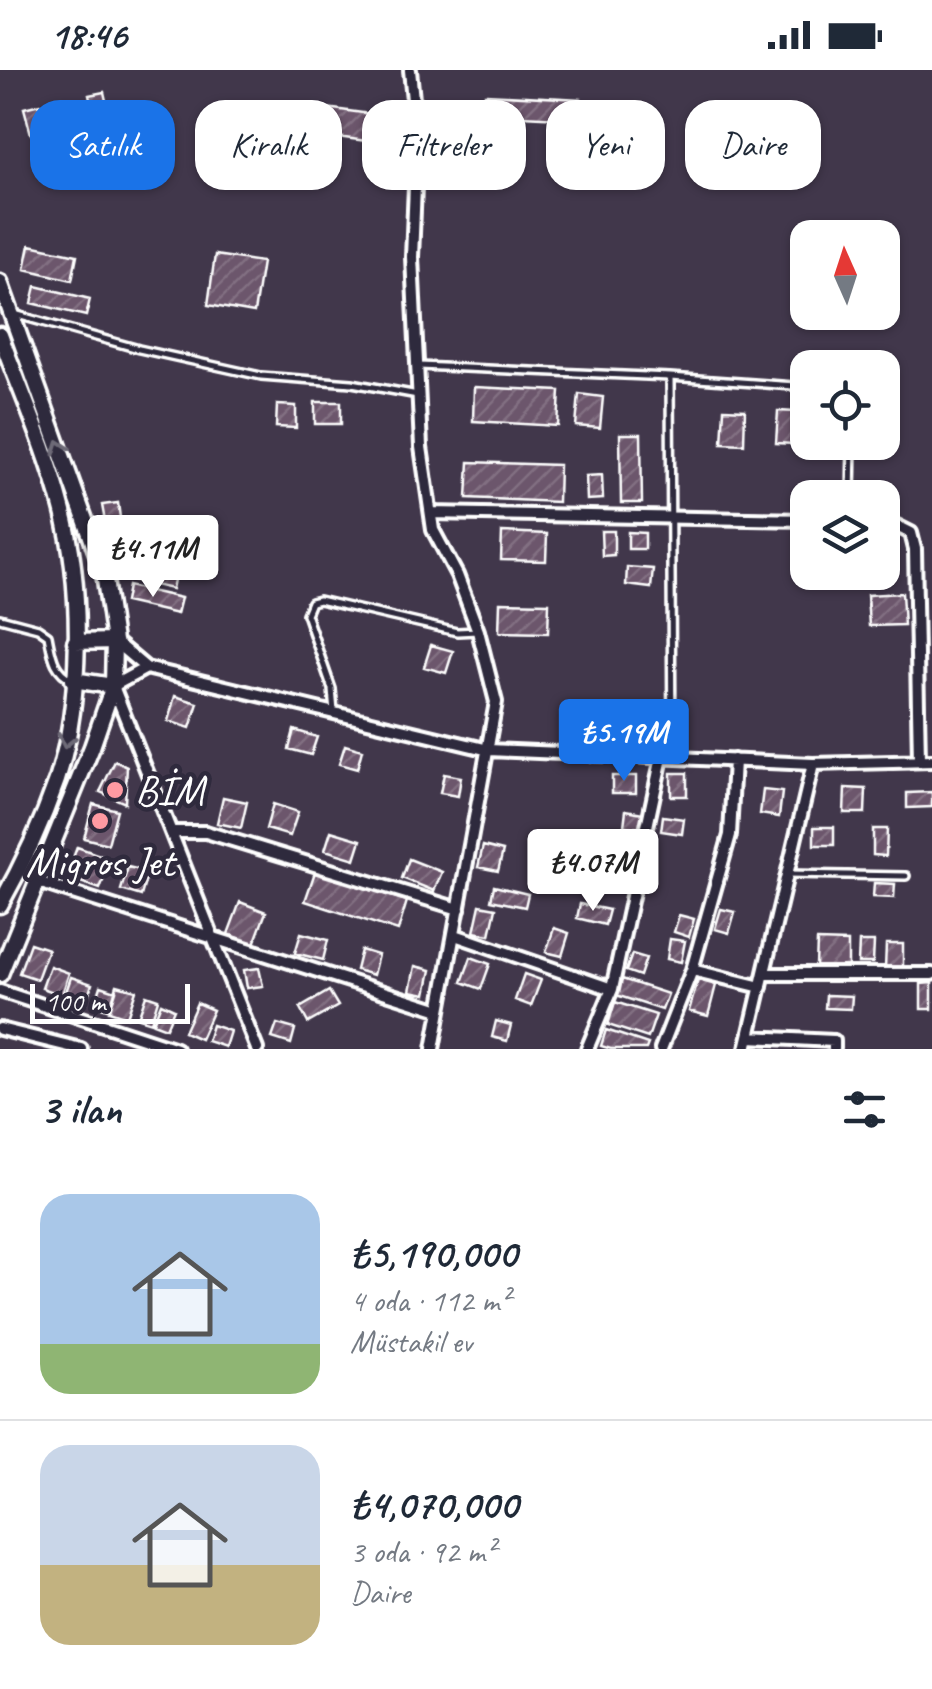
<!DOCTYPE html>
<html lang="tr">
<meta charset="utf-8">
<style>
:root{--surface:#fff;--page:#f2f2f3;--text:#1f2937;--muted:#747a83;--line:#e0e1e3;--accent:#1a73e8}
body{margin:0;font-family:Caveat,sans-serif;background:var(--page);color:var(--text);height:100vh;display:flex;flex-direction:column;font-size:38px;white-space:nowrap}
*{box-sizing:border-box;margin:0}
p{font-size:32px;color:var(--muted)}
.icon{flex:none;width:55px;height:55px;fill:none;stroke:currentColor;stroke-width:2;stroke-linecap:round;stroke-linejoin:round}
.map{position:relative;height:979px;overflow:hidden}
.side{display:flex;flex-direction:column;background:var(--surface);flex:1}
.side>*{flex:none}
.top-card{position:absolute;left:30px;top:30px;width:872px;height:90px;display:flex;gap:20px}
.needle{width:65px;rotate:357deg}
.buttons{position:absolute;left:790px;top:150px;display:grid;gap:20px}
.buttons a{display:grid;place-items:center;width:110px;height:110px;border-radius:20px;background:var(--surface);box-shadow:0 2px 8px #0004;font-size:50px}
.scale{position:absolute;left:30px;bottom:25px;width:160px;box-sizing:border-box;padding-left:10px;border:5px solid #fff;border-top:0;font-size:28px;line-height:35px;white-space:nowrap;color:#fff;-webkit-text-stroke:8px #2f2a3d;paint-order:stroke}
.price{position:absolute;translate:-50% -85px;padding:0 22px;border-radius:10px;background:#fff;color:#222;font-size:32px;line-height:65px;filter:drop-shadow(0 2px 5px #0008)}
.price::after{content:'';position:absolute;left:50%;top:60px;width:30px;height:22px;margin-left:-15px;background:inherit;clip-path:polygon(0 0,100% 0,50% 100%)}
.price.selected{background:var(--accent);color:#fff}
ul{padding:0;list-style:none}
li{display:flex;align-items:center;gap:30px;height:250px;padding:0 40px}
li+li{border-top:2px solid var(--line)}
li span{display:grid;place-items:center;flex:none;width:280px;height:200px;border-radius:30px;color:#555}
li>.icon{margin-inline-start:auto}
span .icon{width:120px;height:120px;fill:#fffc;stroke-width:1}
li b{font-size:42px}
h2{display:flex;justify-content:space-between;align-items:center;height:120px;padding:0 40px;font-size:42px}
.pill{padding:0 35px;border-radius:30px;background:var(--surface);box-shadow:0 2px 8px #0004;font-size:35px;line-height:90px}
.pill.selected{background:var(--accent);color:#fff}
.status{display:flex;justify-content:space-between;align-items:center;height:70px;padding:0 50px;background:var(--surface);direction:ltr}
.status svg{height:28px;fill:currentColor}
.map>svg:first-child{display:block}
.building{fill:url(#building-hatch);stroke:#fff;stroke-width:2.5}
.lines{fill:none;stroke-linecap:round;stroke-linejoin:round}
.service-casing{stroke:#fff;stroke-width:12}
.minor-casing{stroke:#fff;stroke-width:18}
.secondary-casing{stroke:#fff;stroke-width:21}
.service{stroke:#2f2a3d;stroke-width:5}
.minor{stroke:#2f2a3d;stroke-width:10}
.secondary{stroke:#2f2a3d;stroke-width:14}
.oneway{stroke:#6d6a77}
.poi-dot{fill:#ff9aa2;stroke:#2f2a3d;stroke-width:4}
.labels{text-anchor:middle;dominant-baseline:central;stroke-width:9;stroke-linejoin:round;paint-order:stroke}
.poi-label{font-size:42px;fill:#fff;stroke:#2f2a3d;text-anchor:start}
</style>
<div class="status"><b>18:46</b><svg viewBox="0 0 49 12"><path d="M0 12V9h3v3zM5 12V6h3v6zM10 12V3h3v9zM15 12V0h3v12zM26 1h20v11H26zM47 4h2v5h-2z"/></svg></div>
<div class="map">
<svg width="932" height="979" viewBox="0 0 932 979">
<defs>
<pattern id="building-hatch" width="6" height="6" patternUnits="userSpaceOnUse" patternTransform="scale(2.5)"><rect width="6" height="6" fill="#6c566c"/><path d="M-1 1l2-2M0 6l6-6M5 7l2-2" fill="none" stroke="#826f82"/></pattern>
</defs>
<rect width="100%" height="100%" fill="#41374b"/>
<filter id="ink" filterUnits="userSpaceOnUse"><feTurbulence type="fractalNoise" baseFrequency=".01" numOctaves="2"/><feDisplacementMap in="SourceGraphic" scale="20" xChannelSelector="R" yChannelSelector="G"/><feConvolveMatrix kernelMatrix="1 2 1 2 8 2 1 2 1" color-interpolation-filters="sRGB"/></filter>
<g filter="url(#ink)">
<!-- building -->
<path class="building" d="M104,22L111,52L96,56L89,25Z
M485,24L581,29L580,49L484,44Z
M40,34L47,60L31,64L24,38Z
M319,37L407,49L403,76L315,64Z
M30,175L77,185L72,210L25,199Z
M215,185L262,192L254,243L208,235Z
M36,216L90,229L86,246L32,233Z
M474,317L560,321L558,356L473,351Z
M579,324L603,327L600,358L576,356Z
M315,332H341V354H315Z
M277,335L296,336V358L276,357Z
M724,339L745,340L744,374L722,373Z
M778,341L796,342L794,374L776,373Z
M620,364H641L642,433H621Z
M469,392L559,395L558,432L467,428Z
M602,405L603,429L587,430L586,406Z
M118,433L121,455L106,457L102,435Z
M601,461H614V485L602,486Z
M502,462L547,464L546,491L501,490Z
M628,462L645,463V479H628Z
M124,484L177,496L172,519L119,507Z
M627,497L653,499L651,518L626,515Z
M128,516L181,528L177,544L125,532Z
M902,523L904,555L869,556L867,525Z
M500,532L549,533L548,563L499,562Z
M431,575L453,581L446,603L424,597Z
M175,626L198,633L190,658L168,651Z
M294,660L317,667L311,685L289,679Z
M345,675L362,680L357,699L339,694Z
M115,691L127,697L125,733L100,722Z
M671,703H687V726H671Z
M444,704L461,707L458,726L440,723Z
M612,706H636V723H612Z
M845,718L866,719L865,743H844Z
M763,720L782,722L779,747L760,744Z
M932,722V737L907,738V723Z
M223,727L247,732L241,758L217,753Z
M93,734L117,740L108,774L84,768Z
M273,734L298,742L290,766L266,759Z
M626,740L643,743L641,758L624,756Z
M663,746L684,749L682,764L661,761Z
M814,757H834V775H814Z
M873,759H887L886,786L873,785Z
M331,761L361,770L355,789L325,780Z
M483,776L503,781L498,801L478,797Z
M77,777L111,789L100,819L66,807Z
M409,789L442,802L434,821L402,808Z
M128,797L148,802L141,826L121,820Z
M315,802L407,831L398,861L305,831Z
M874,813L895,814L894,828L873,827Z
M494,816L528,824L525,837L491,830Z
M240,832L266,842L254,874L228,864Z
M580,834L609,840L605,855L577,848Z
M480,835L496,838L490,865L474,862Z
M721,839L735,842L729,863L715,859Z
M679,845L694,849L689,867L674,862Z
M554,858L569,863L562,886L546,882Z
M301,863L328,870L323,890L295,883Z
M670,869L685,871L681,892L667,889Z
M817,871L848,872V897L816,896Z
M859,872H874L873,893H858Z
M30,873L48,879L37,909L19,903Z
M886,874H903V900L885,899Z
M361,880L378,885L373,905L356,900Z
M632,884L646,888L640,906L626,901Z
M471,887L490,894L481,919L462,912Z
M50,896L69,903L62,925L42,918Z
M415,896L431,900L426,924L410,921Z
M259,898L263,916L247,918L244,900Z
M524,904L541,910L531,936L515,930Z
M71,907L92,914L86,932L65,925Z
M622,909L668,924L662,940L616,925Z
M698,910L716,915L708,946L689,941Z
M932,913V939H921V914Z
M117,915L136,920L127,947L109,941Z
M101,916L116,921L110,940L95,935Z
M329,921L338,936L308,953L300,938Z
M146,925L158,929L151,952L138,948Z
M826,925L852,926L851,939L825,938Z
M615,932L656,945L648,968L608,955Z
M161,933L174,939L166,958L153,953Z
M197,933L213,940L200,969L184,962Z
M496,951L511,955L507,971L492,967Z
M277,954L295,959L291,974L272,968Z
M212,955L230,961L225,977L207,971Z
M606,960L648,974L646,979H611L601,976Z"/>
<g class="lines">
<defs>
<path id="service" d="M14,244L139,279L261,306L352,313L418,325
M419,296L670,307L672,688
M670,307L808,317
M851,428L852,372
M0,548L38,558L48,565C52,585 53,601 73,610
M334,642L332,619L306,544L311,532L319,530L457,562L478,561
M787,804L906,806"/>
<path id="minor" d="M410,0L417,69L412,187L421,377L433,460L457,505L478,561L496,632L433,979
M431,443L808,450
M882,453L893,454L911,463L915,479L919,691
M114,571L146,598L489,680L813,694L932,691
M146,598L113,616L257,979
M173,762H206L459,839
M35,811L440,940
M455,865L612,919
M692,900L761,917
M764,904H932
M0,921L176,979
M0,959L81,979
M749,967L834,971V979
M587,979L612,919L662,687
M661,979L692,900L730,765L734,690
M746,979L813,694"/>
<path id="secondary" d="M0,212L104,503L114,571L113,616L92,677L0,904
M0,265C21,322 47,380 62,438C83,516 82,633 57,710C42,753 22,796 0,835
M75,572L114,571
M73,610L113,616"/>
</defs>
<!-- service casing -->
<use href="#service" class="service-casing"/>
<!-- minor casing -->
<use href="#minor" class="minor-casing"/>
<!-- secondary casing -->
<use href="#secondary" class="secondary-casing"/>
<!-- service -->
<use href="#service" class="service"/>
<!-- minor -->
<use href="#minor" class="minor"/>
<!-- secondary -->
<use href="#secondary" class="secondary"/>
</g>
<!-- one-way arrows -->
<defs><path id="oneway-chevron" d="M-2-3.5L2.5 0L-2 3.5" fill="none" stroke-width="1.6" stroke-linecap="round" stroke-linejoin="round" transform="scale(2.5)"/></defs>
<g class="oneway">
<use href="#oneway-chevron" transform="translate(60 377) rotate(-110)"/>
<use href="#oneway-chevron" transform="translate(66 671) rotate(103)"/>
</g>
</g>
<!-- markers -->
<g class="poi-dot">
<circle cx="115" cy="720" r="10"/>
<circle cx="100" cy="751" r="10"/>
</g>
<g class="labels">
<!-- poi labels -->
<g class="poi-label">
<text x="135" y="720">BİM</text>
<text x="100" y="792" text-anchor="middle">Migros Jet</text>
</g>
</g>
</svg>
<div class="buttons">
<a><svg class="needle" viewBox="-14 -14 28 28"><path d="M0-13l5 13h-10z" fill="#e53935"/><path d="M0 13l5-13h-10z" fill="#747a83"/></svg></a>
<a><svg class="icon" aria-label="locate" viewBox="0 0 24 24"><circle cx="12" cy="12" r="6"/><path d="M12 2v4M12 18v4M2 12h4M18 12h4"/></svg></a>
<a><svg class="icon" aria-label="layers" viewBox="0 0 24 24"><path d="M12 4l9 5-9 5-9-5zM3 14l9 5 9-5"/></svg></a>
</div>
<div class="scale">100 m</div>
<b class="price" style="left:153px;top:530px">₺4.11M</b>
<b class="price selected" style="left:624px;top:714px">₺5.19M</b>
<b class="price" style="left:593px;top:844px">₺4.07M</b>
<div class="top-card">
<a class="pill selected">Satılık</a>
<a class="pill">Kiralık</a>
<a class="pill">Filtreler</a>
<a class="pill">Yeni</a>
<a class="pill">Daire</a>
</div>
</div>
<section class="side">
<h2>3 ilan<svg class="icon" aria-label="filters" viewBox="0 0 24 24"><path d="M4 7h16M4 17h16"/><circle cx="9" cy="7" r="2"/><circle cx="15" cy="17" r="2"/></svg></h2>
<ul>
<li><span style="background:linear-gradient(#a9c7e8 75%,#8fb573 0)"><svg class="icon" aria-label="home" viewBox="0 0 24 24"><path d="M3 11l9-7 9 7M6 9v11h12V9"/></svg></span><div><b>₺5,190,000</b><p>4 oda · 112 m²</p><p>Müstakil ev</p></div></li>
<li><span style="background:linear-gradient(#c9d6e8 60%,#c2b280 0)"><svg class="icon" aria-label="home" viewBox="0 0 24 24"><path d="M3 11l9-7 9 7M6 9v11h12V9"/></svg></span><div><b>₺4,070,000</b><p>3 oda · 92 m²</p><p>Daire</p></div></li>
</ul>
</section>
